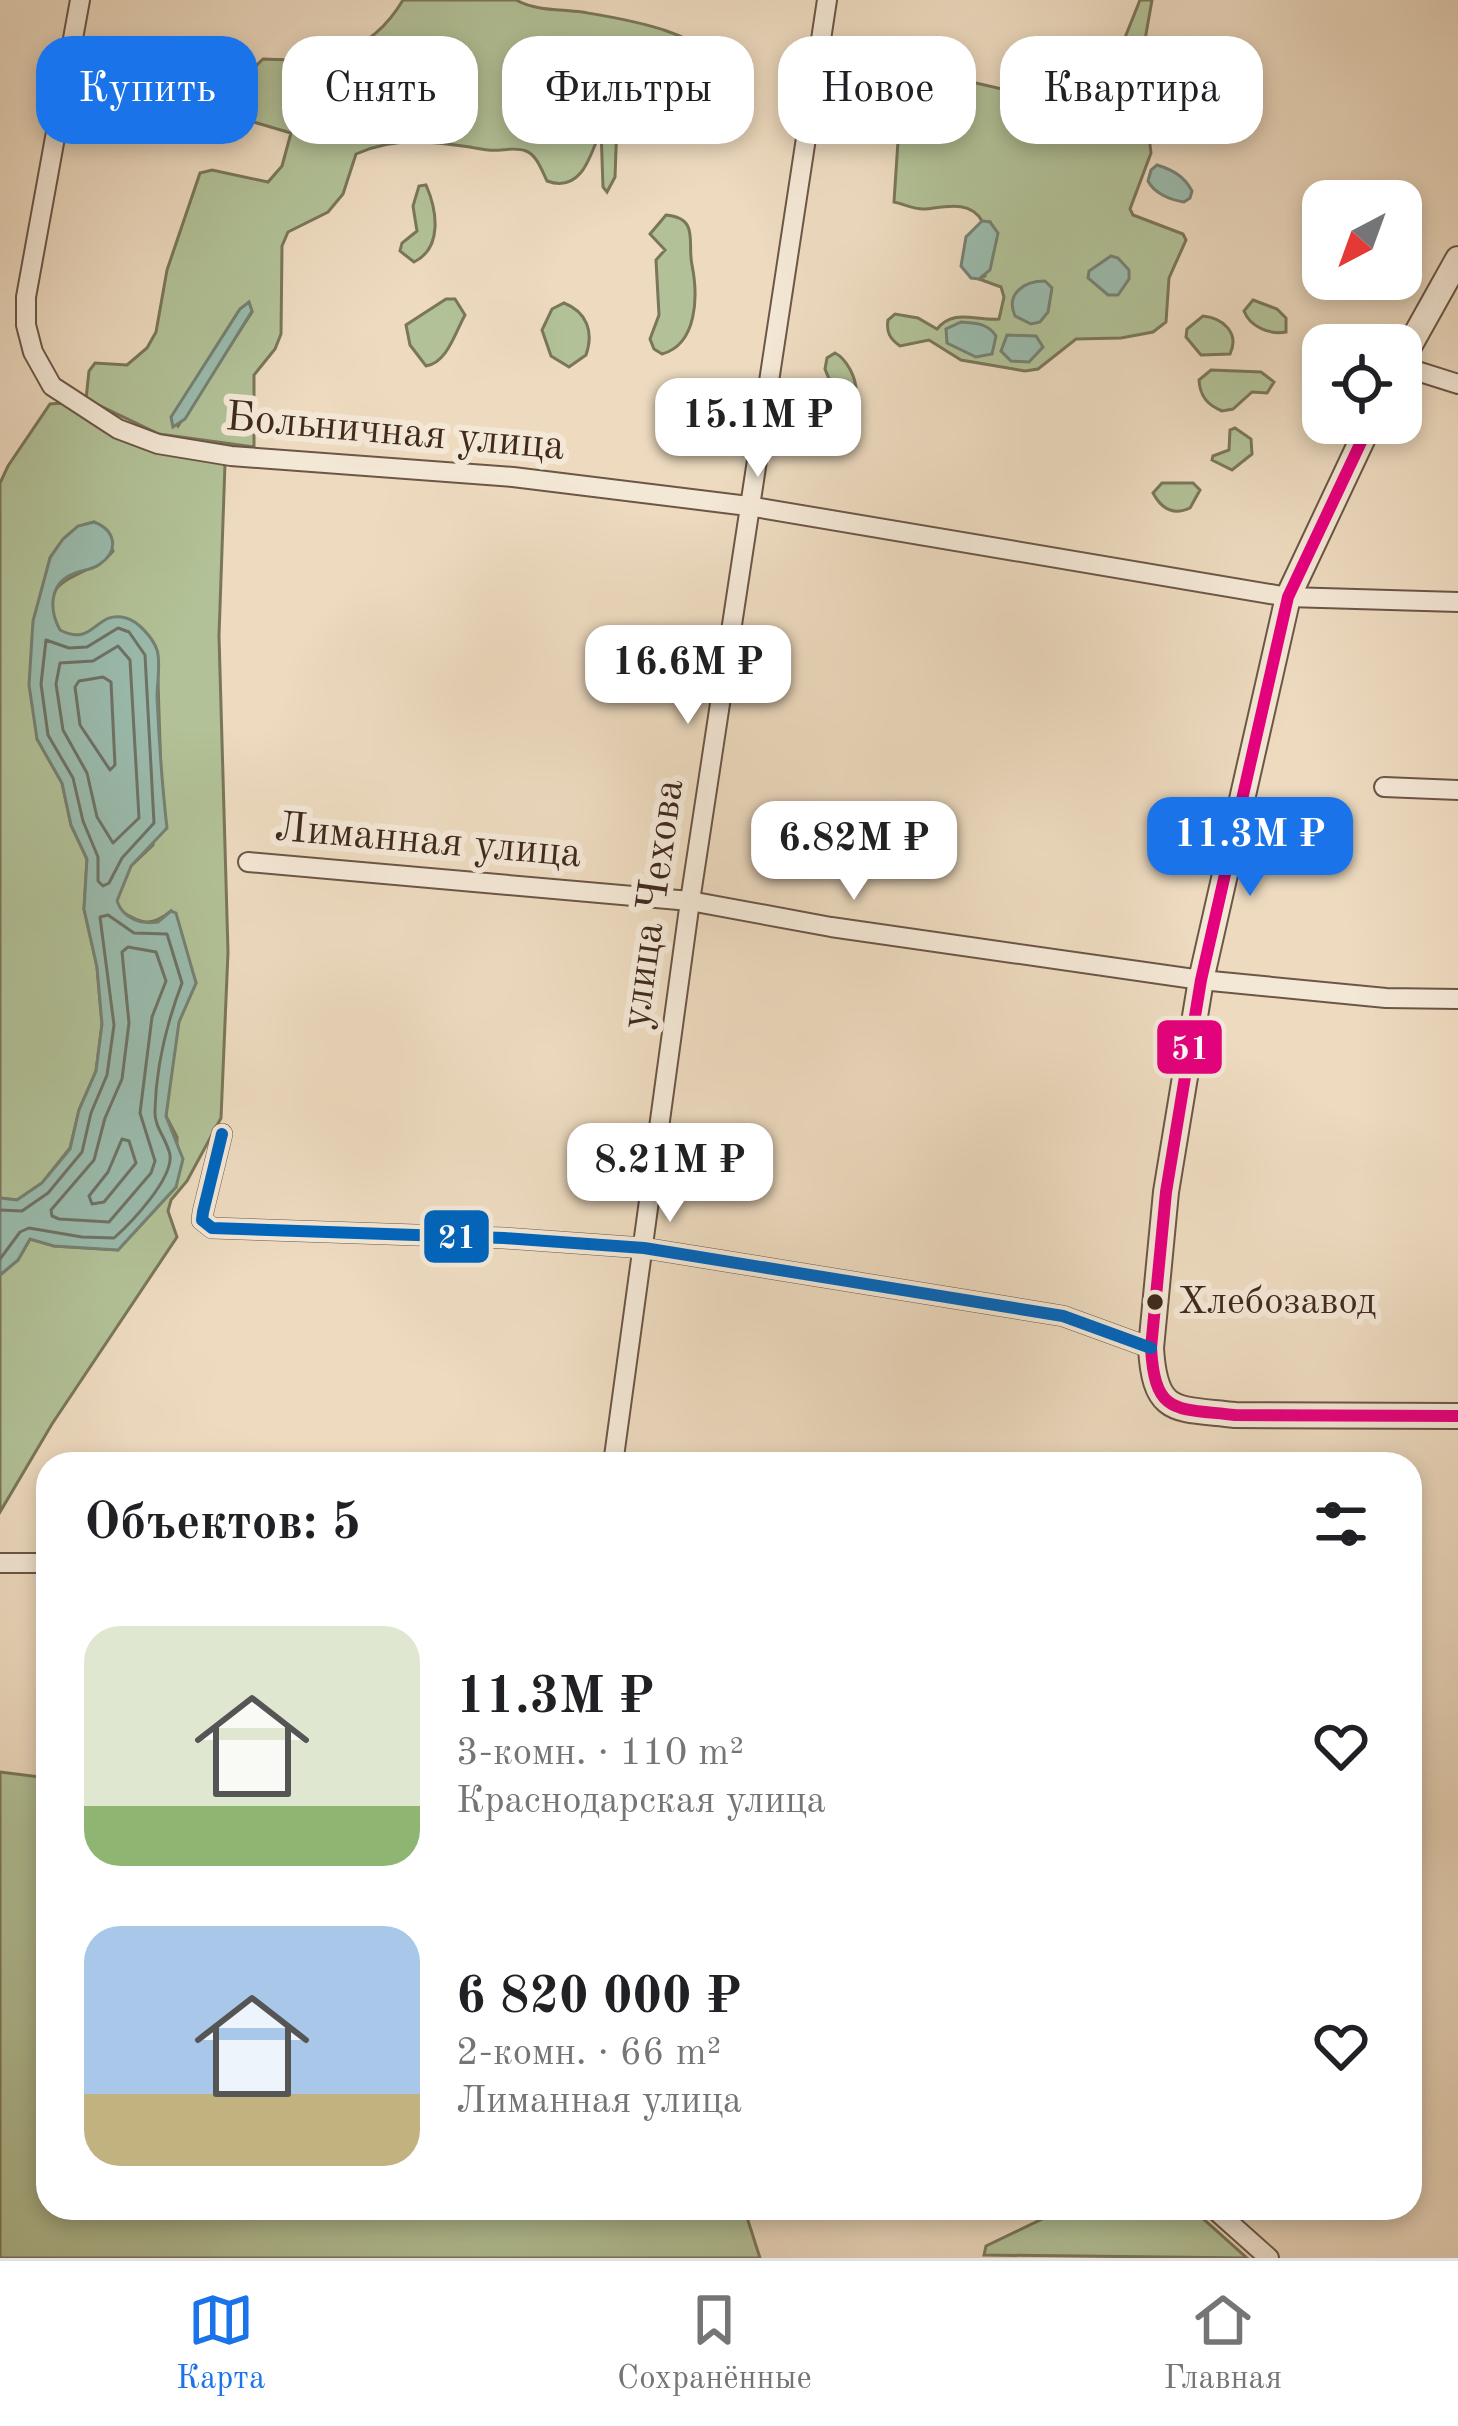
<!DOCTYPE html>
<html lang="ru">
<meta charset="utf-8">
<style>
:root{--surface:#fff;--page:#f2f2f2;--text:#202124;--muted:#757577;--line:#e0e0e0;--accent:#1a73e8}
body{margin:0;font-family:"Old Standard TT",serif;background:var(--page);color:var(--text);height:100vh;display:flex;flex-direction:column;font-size:45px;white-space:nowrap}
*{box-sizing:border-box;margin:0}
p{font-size:39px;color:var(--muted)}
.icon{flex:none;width:66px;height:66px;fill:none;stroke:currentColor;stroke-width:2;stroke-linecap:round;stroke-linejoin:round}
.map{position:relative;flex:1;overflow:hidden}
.details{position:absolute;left:36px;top:1452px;width:1386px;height:768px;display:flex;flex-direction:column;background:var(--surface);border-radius:36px;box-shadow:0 6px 18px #0003}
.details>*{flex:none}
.hud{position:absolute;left:36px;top:36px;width:1386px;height:108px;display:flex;gap:24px}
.needle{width:78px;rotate:221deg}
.tools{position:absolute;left:1302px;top:180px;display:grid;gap:24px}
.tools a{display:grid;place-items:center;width:120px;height:120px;border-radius:24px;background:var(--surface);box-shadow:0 6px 18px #0003;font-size:60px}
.price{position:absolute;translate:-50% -102px;padding:0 27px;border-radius:24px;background:#fff;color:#222;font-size:39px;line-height:78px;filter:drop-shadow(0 3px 6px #0008)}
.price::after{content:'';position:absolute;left:50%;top:72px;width:36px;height:27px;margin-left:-18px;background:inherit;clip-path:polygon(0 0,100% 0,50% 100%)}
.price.on{background:var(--accent);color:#fff}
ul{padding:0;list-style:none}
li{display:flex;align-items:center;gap:36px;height:300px;padding:0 48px}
li span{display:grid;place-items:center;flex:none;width:336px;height:240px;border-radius:36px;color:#555}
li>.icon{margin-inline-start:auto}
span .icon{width:144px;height:144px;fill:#fffc;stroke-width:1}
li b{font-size:51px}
h2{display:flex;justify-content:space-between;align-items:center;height:144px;padding:0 48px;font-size:51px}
.tag{padding:0 42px;border-radius:36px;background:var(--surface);box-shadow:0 6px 18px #0003;font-size:42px;line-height:108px}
.tag.on{background:var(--accent);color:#fff}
.dock{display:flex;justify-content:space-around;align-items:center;height:168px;border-top:3px solid var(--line);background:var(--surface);font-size:33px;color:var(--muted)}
.dock a{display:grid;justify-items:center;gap:6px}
.dock .on{color:var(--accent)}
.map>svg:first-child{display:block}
.green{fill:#b2c197;stroke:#7a765a;stroke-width:3;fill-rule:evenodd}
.water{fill:#9abbad;stroke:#768173;stroke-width:3}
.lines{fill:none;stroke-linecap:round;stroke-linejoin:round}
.shore{stroke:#6e7265;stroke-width:3}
.minor-casing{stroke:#6c5646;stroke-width:22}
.tertiary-casing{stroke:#6c5646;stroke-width:28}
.minor{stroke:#f3e7d5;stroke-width:18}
.tertiary{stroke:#f3e7d5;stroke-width:24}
.bus-1-casing{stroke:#f3e7d5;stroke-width:21}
.bus-2-casing{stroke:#f3e7d5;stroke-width:21}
.bus-1{stroke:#e5007d;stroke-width:12}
.bus-2{stroke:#0065bd;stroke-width:12}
.bus-dot{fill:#412a1d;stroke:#f3e7d5;stroke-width:4.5}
.labels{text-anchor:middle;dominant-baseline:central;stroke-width:12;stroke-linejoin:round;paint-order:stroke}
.bus-label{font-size:39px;fill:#412a1d;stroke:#f3e7d5;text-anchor:start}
.street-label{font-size:42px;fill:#412a1d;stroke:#f3e7d5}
.line-badge{stroke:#f3e7d5;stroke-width:4.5}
.badge-label{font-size:33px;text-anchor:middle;font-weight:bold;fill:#fff}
</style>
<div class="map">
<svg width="1458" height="2258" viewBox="0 0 1458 2258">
<rect width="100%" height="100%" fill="#eddabf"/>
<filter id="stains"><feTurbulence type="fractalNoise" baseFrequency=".00167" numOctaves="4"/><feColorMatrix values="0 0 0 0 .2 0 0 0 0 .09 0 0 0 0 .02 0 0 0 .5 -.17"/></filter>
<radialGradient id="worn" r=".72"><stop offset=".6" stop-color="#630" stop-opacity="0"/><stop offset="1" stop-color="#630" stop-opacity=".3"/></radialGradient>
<!-- green -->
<path class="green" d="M403,0H516C536,11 560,9 582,12C624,19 707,31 726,75L721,86L704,90L619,67L615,177L607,192L603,187L601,129C591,154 582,194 547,181C542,171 537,155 526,151C514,146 500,152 488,150C443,143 400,134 356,154L343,194L328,212L288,232L282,246L281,334L275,349L254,375V447L159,434L86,399L89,371L95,363L127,365L147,348L156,332L167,270L200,173L212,170L268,182L282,166L291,133L240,118C238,96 246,74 263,59C323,62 369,57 403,0ZM249,303L252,312L178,426L172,417L240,309Z
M1140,0H1152L1145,40L1156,62L1147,119L1151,153L1130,209L1133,215L1183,234L1186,240L1169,278L1166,322L1153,332L1121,338L1076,339L1038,369L1025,371L961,360L929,340L900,346C890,339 886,332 888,320L895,314L918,318L937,329C954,308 975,321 999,319L1004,297L1001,287L979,279L985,276L990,222L982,221C970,200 945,207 925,209C915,210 904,204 894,202L898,141L875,122L821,109L825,78L831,73L906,81L928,72L1015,92L1043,87L1097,96L1104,90Z
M426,185C437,210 443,248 414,262L400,251L402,243L417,231L413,206L419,186Z
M666,215C700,218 687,243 692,265C698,295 698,344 662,354L654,349L650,339L659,315L656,260L665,250L650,234Z
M446,299H455L465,315C455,333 447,363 426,366L410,345L406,325Z
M1253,300L1277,309L1286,318V332C1270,335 1250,327 1244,311Z
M564,303C587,312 594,332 586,355L569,367L551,356L542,330L552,309Z
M1203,316C1223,318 1240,333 1230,354L1201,355L1186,337L1187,329Z
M835,353C847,359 857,379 856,393L844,401L837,398L825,369L827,358Z
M1211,370L1261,372L1274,382L1267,393L1252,392L1233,409L1222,411C1208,405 1200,397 1199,380Z
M62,403C113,434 165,457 225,463L219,636L228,952L221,1118L187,1181L171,1200L168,1211L177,1237L52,1424L0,1512V1275L18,1260L30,1239L54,1246L118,1250L176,1187L177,1137L166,1116L171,1064L179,1021L196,983L171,911C152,927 141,924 121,911L116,901L131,866L153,845L161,775L157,651L94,628C82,638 74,637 60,631C28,574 90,580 113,551L94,522C71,527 62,539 50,558L37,739L62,783L71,825L87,859L84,909L97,967L102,1024L96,1071L79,1110L70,1148L42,1183L17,1200L0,1198V483L8,466L50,404Z
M1235,428L1251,439L1252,454L1232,470L1212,460L1213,456L1229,450L1230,430Z
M1162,483H1193L1200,490L1190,508C1173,516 1161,508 1153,493Z
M0,1772L48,1778V2208H744L760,2258H0Z
M1065,2208H1191L1247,2258L984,2255L986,2246Z"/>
<!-- water -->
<path class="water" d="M1060,40L1095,47L1093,62L1082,70L1056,65L1050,51Z
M1157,165C1173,170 1184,176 1192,191L1190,198L1184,202C1170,200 1154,193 1148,181L1151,170Z
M982,221L990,222L998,233L990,270L979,279L971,278L961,266L966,237Z
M1111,256L1118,258L1129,270V279L1118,295H1108L1088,278L1089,271Z
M1045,281L1052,288L1048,312L1040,322L1031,324L1015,316C1005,293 1025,281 1045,281Z
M249,302L252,311L185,419L173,427L171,417L240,309Z
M961,322C975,323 988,323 996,336L992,354L976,357L947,343L946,329Z
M1007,335L1036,336L1043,347L1029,362L1011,361L1001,351Z
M94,522C115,530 120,550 100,564C91,571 82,569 73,574C49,584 49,610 60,630C95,648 95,609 126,618C138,621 153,638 157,650C161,663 157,684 157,697C159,741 162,784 167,828L131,866L117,901C123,918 140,925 158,922L171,911L176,913L196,983L179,1022L166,1116L183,1159L176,1187L118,1250L54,1246L30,1239L18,1260L0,1275V1198L17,1200L42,1183L70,1149L79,1110L96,1071L102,1024L97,967L84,909L87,859L71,825L62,783L37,739L29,685L33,621L50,558L63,539L78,526Z"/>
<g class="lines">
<!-- shore -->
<path class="shore" d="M118,628L129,632L145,655L154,823L122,858L109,883L103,886L98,881V857L83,821L73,778L48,735L41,684L46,640L69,648L87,647Z
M118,646L130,660L139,818L113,843L97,817L87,773L63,730L56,684L60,663L93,661Z
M103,677L111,682L115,765L110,770L80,725L75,687L79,681Z
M128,947L156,952L166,981L152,1017L140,1113L155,1161L151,1173L109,1222L59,1219L52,1216L51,1210L94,1160L105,1118L122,1079L129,1023L122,952Z
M122,1139L129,1141L136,1163L104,1202L92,1204L89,1196L108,1172Z
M0,1210L22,1211L48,1193L82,1152L91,1113L107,1075L114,1025L100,917L108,915L134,933L167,934L182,983C166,1025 156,1065 155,1111C154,1127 167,1139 170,1155C173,1179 131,1223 114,1238L82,1237L29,1228L20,1232L0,1259"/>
<defs>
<path id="minor" d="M80,0L26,297V325L33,352L52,386L118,429L158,444L231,456L513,477L748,506L1288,597L1458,602
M1401,366L1458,384
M1384,787L1458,790
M248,862L690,901L831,927L1201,980L1386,998L1458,999
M222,1134L203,1212L202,1220L212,1228L504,1238L644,1248L1063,1316L1151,1348
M613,1464L690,901L827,0
M0,1563H48
M1213,2208L1269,2258"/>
<path id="tertiary" d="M1401,361L1458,259
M1370,423L1288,597L1201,980L1166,1192L1151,1348C1155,1416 1176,1408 1235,1415L1458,1416"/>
</defs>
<!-- minor casing -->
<use href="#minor" class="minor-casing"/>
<!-- tertiary casing -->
<use href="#tertiary" class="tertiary-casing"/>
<!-- minor -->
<use href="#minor" class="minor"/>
<!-- tertiary -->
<use href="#tertiary" class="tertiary"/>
<defs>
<path id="bus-1" d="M1370,423L1288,597L1201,980L1166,1192L1151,1348C1155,1416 1176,1408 1235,1415L1458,1416"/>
<path id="bus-2" d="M222,1134L203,1212L202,1220L212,1228L504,1238L644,1248L1063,1316L1151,1348"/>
</defs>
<!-- bus-1 casing -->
<use href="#bus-1" class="bus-1-casing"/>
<!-- bus-2 casing -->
<use href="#bus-2" class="bus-2-casing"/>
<!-- bus-1 -->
<use href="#bus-1" class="bus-1"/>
<!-- bus-2 -->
<use href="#bus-2" class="bus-2"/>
</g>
<!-- markers -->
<circle class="bus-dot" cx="1155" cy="1302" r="10"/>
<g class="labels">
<!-- bus labels -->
<g class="bus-label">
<text x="1178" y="1302">Хлебозавод</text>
</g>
<!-- street labels -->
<g class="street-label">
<text transform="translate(395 433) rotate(5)">Больничная улица</text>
<text transform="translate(428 842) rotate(5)">Лиманная улица</text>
<text transform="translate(654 904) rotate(-82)">улица Чехова</text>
</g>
</g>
<g class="line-badge">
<rect x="1155" y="1018" width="69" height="58" rx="12" fill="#e5007d"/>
<rect x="422" y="1208" width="69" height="57" rx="12" fill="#0065bd"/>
</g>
<g class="badge-label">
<text x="1190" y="1059">51</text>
<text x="457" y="1248">21</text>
</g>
<rect width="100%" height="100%" filter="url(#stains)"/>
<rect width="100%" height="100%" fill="url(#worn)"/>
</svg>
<div class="tools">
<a><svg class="needle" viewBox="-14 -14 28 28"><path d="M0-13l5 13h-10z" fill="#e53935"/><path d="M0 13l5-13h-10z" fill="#757577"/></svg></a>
<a><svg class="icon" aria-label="locate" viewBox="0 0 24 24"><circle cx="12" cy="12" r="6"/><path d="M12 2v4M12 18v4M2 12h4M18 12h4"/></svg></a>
</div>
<b class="price" style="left:758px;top:480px">15.1M ₽</b>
<b class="price" style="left:688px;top:727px">16.6M ₽</b>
<b class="price on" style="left:1250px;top:899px">11.3M ₽</b>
<b class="price" style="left:854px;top:903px">6.82M ₽</b>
<b class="price" style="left:670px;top:1225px">8.21M ₽</b>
<div class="hud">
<a class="tag on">Купить</a>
<a class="tag">Снять</a>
<a class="tag">Фильтры</a>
<a class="tag">Новое</a>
<a class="tag">Квартира</a>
</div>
<section class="details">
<h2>Объектов: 5<svg class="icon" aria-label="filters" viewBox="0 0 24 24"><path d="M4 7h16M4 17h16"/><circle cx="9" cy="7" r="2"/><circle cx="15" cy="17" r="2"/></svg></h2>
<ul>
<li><span style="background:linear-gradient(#dfe7d0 75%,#8fb573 0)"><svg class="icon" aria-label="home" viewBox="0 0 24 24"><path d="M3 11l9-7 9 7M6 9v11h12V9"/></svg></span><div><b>11.3M ₽</b><p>3-комн. · 110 m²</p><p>Краснодарская улица</p></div><svg class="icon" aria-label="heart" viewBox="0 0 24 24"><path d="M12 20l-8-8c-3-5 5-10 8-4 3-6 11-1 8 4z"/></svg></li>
<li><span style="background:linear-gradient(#a9c7e8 70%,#c2b280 0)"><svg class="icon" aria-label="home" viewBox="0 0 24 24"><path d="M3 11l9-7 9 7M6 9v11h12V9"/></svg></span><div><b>6 820 000 ₽</b><p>2-комн. · 66 m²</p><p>Лиманная улица</p></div><svg class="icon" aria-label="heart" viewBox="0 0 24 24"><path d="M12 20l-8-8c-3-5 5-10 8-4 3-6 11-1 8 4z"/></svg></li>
</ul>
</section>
</div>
<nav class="dock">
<a class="on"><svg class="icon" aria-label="map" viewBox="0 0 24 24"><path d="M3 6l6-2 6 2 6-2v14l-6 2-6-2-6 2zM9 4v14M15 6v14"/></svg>Карта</a>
<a><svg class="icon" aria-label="saved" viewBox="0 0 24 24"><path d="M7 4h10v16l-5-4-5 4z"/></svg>Сохранённые</a>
<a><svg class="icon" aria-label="home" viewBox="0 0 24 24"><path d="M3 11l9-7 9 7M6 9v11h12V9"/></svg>Главная</a>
</nav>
